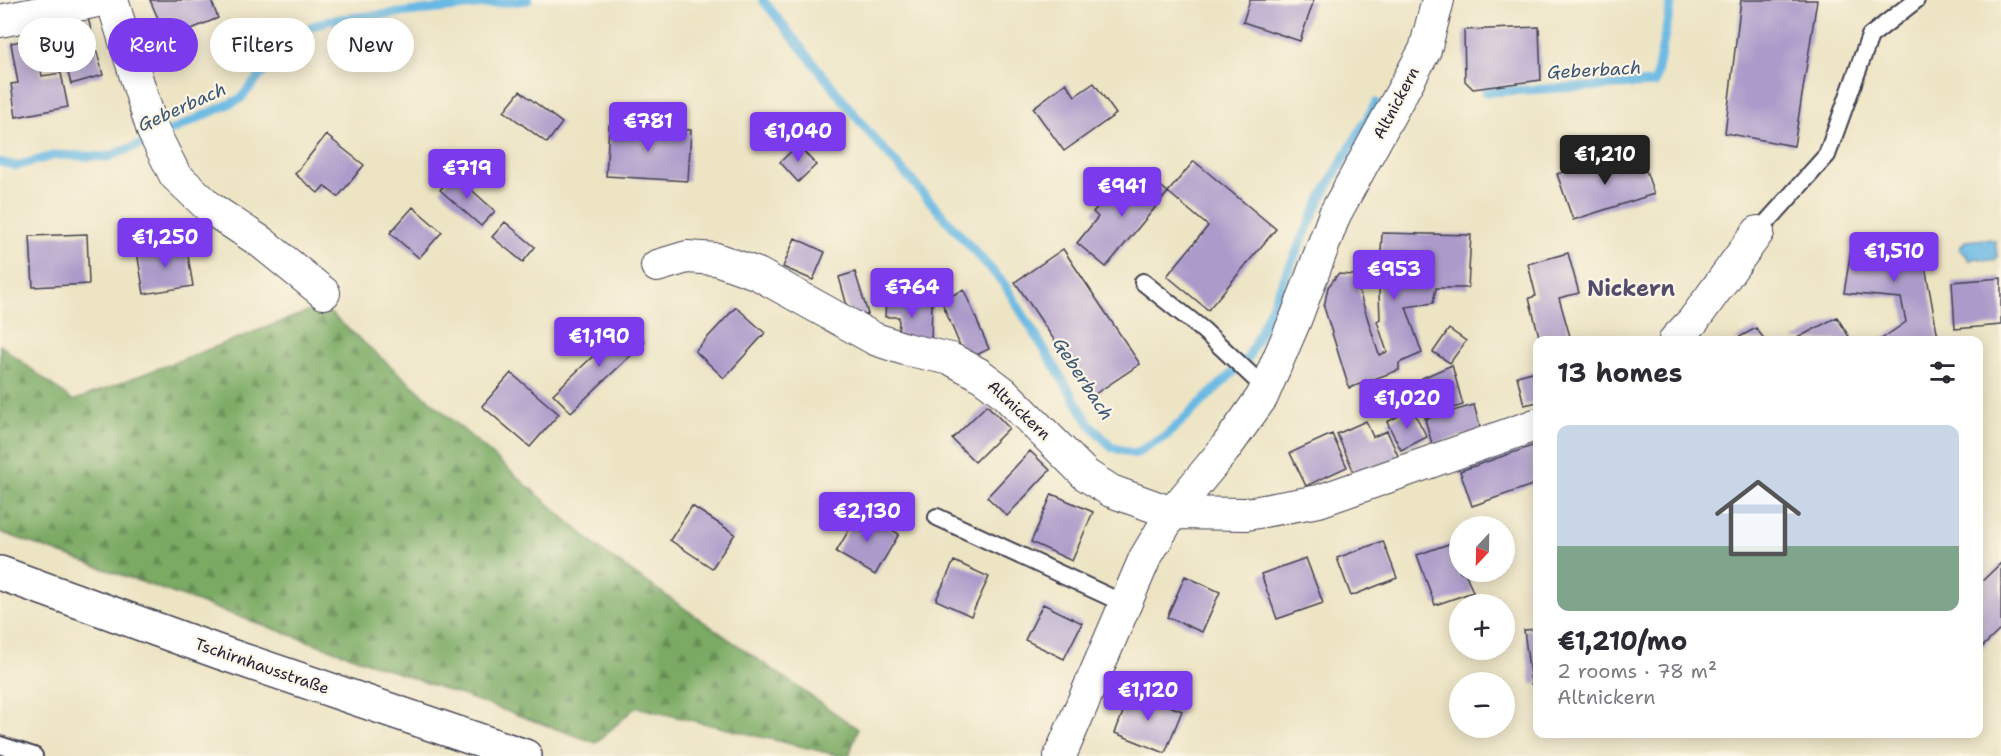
<!DOCTYPE html>
<meta charset="utf-8">
<style>
:root{--surface:#fff;--page:#f2f2f3;--text:#2b2b33;--muted:#7c7c81;--accent:#7c3aed}
body{margin:0;font-family:"Shantell Sans",sans-serif;background:var(--page);color:var(--text);height:100vh;display:flex;flex-direction:column;font-size:22px;white-space:nowrap}
*{box-sizing:border-box;margin:0}
p{font-size:20px;color:var(--muted)}
.icon{flex:none;width:33px;height:33px;fill:none;stroke:currentColor;stroke-width:2;stroke-linecap:round;stroke-linejoin:round}
.map{position:relative;flex:1;overflow:hidden}
.details{position:absolute;left:1533px;top:336px;width:450px;height:402px;display:flex;flex-direction:column;background:var(--surface);border-radius:12px;box-shadow:0 3px 15px #0003}
.details>*{flex:none}
.hud{position:absolute;left:18px;top:18px;width:570px;height:54px;display:flex;gap:12px}
.needle{width:39px;rotate:202deg}
.tools{position:absolute;left:1449px;top:516px;display:grid;gap:12px}
.tools a{display:grid;place-items:center;width:66px;height:66px;border-radius:50%;background:var(--surface);box-shadow:0 3px 15px #0003;font-size:30px}
.price{position:absolute;translate:-50% -51px;padding:0 14px;border-radius:6px;background:var(--accent);color:#fff;font-size:20px;line-height:39px;filter:drop-shadow(0 2px 3px #0008)}
.price::after{content:'';position:absolute;left:50%;top:36px;width:18px;height:14px;margin-left:-9px;background:inherit;clip-path:polygon(0 0,100% 0,50% 100%)}
.price.current{background:#222;color:#fff}
ul{padding:0;list-style:none}
li{display:grid;align-content:center;gap:12px;height:318px;padding:0 24px}
li span{display:grid;place-items:center;height:186px;border-radius:12px;color:#555}
li>.icon{margin-inline-start:auto}
span .icon{width:108px;height:108px;fill:#fffc;stroke-width:1}
li b{font-size:26px}
h2{display:flex;justify-content:space-between;align-items:center;height:72px;padding:0 24px;font-size:26px}
.tag{padding:0 21px;border-radius:27px;background:var(--surface);box-shadow:0 3px 15px #0003;font-size:21px;line-height:54px}
.tag.current{background:var(--accent);color:#fff}
.map>svg:first-child{display:block}
.forest{fill:url(#forest-firs);stroke:#4e664f;stroke-width:1.5}
.water{fill:#68b8e3;stroke:#456d8f;stroke-width:1.5}
.lines{fill:none;stroke-linecap:round;stroke-linejoin:round}
.stream{stroke:#68b8e3;stroke-width:9}
.building{fill:#ac9bca}
.service-casing{stroke:#403f50;stroke-width:20}
.minor-casing{stroke:#403f50;stroke-width:34}
.secondary-casing{stroke:#403f50;stroke-width:36}
.service{stroke:#fff;stroke-width:16}
.minor{stroke:#fff;stroke-width:32}
.secondary{stroke:#fff;stroke-width:33}
.labels{text-anchor:middle;dominant-baseline:central;stroke-width:4.5;stroke-linejoin:round;paint-order:stroke}
.street-label{font-size:16px;fill:#22223b;stroke:#fcf5e5}
.water-label{font-size:18px;font-style:italic;fill:#3a5676;stroke:#fcf5e5}
.district-label{font-size:22px;font-weight:bold;fill:#524c6d;stroke:#fcf5e5}
</style>
<div class="map">
<svg width="2001" height="756" viewBox="0 0 2001 756">
<defs>
<pattern id="forest-firs" width="22" height="20" patternUnits="userSpaceOnUse" patternTransform="scale(1.5)"><rect width="22" height="20" fill="#7aaa63"/><path d="M5 1l3.5 6h-7zM16 11l3.5 6h-7z" fill="#648a53"/></pattern>
</defs>
<rect width="100%" height="100%" fill="#fcf5e5"/>
<filter id="ink" filterUnits="userSpaceOnUse"><feTurbulence type="fractalNoise" baseFrequency=".0167" numOctaves="2"/><feDisplacementMap in="SourceGraphic" scale="12" xChannelSelector="R" yChannelSelector="G"/><feConvolveMatrix kernelMatrix="1 2 1 2 8 2 1 2 1" color-interpolation-filters="sRGB"/></filter>
<filter id="wash" filterUnits="userSpaceOnUse"><feTurbulence type="fractalNoise" baseFrequency=".008" numOctaves="4" result="noise"/><feDisplacementMap in="SourceGraphic" scale="24" xChannelSelector="R" yChannelSelector="G"/><feGaussianBlur stdDeviation="1.35" result="paint"/><feColorMatrix in="noise" values="0 0 0 0 0 0 0 0 0 0 0 0 0 0 0 0 0 1.4 0 .05"/><feComposite in="paint" operator="in"/></filter>
<g filter="url(#wash)">
<rect width="100%" height="100%" fill="#ede4c4"/>
<!-- forest -->
<path class="forest" d="M322,306L602,551L858,729L849,756H841L636,707L596,743L0,532V345L73,401Z"/>
<!-- water -->
<path class="water" d="M1986,239L1995,240L1997,256L1995,261L1975,258L1969,261L1966,255L1959,249L1965,241Z"/>
<g class="lines">
<!-- stream -->
<path class="stream" d="M763,0L870,134L1005,285L1089,423L1111,447L1135,454L1166,436L1248,358L1321,198L1376,103
M1486,92L1655,83L1672,0
M0,162L16,166L56,155L107,157L144,143L240,99L298,32L330,20L528,0"/>
</g>
<g id="blocks">
<!-- building -->
<path class="building" d="M150,0H211L218,18L167,39Z
M1250,0H1314L1300,41L1243,22Z
M1741,0H1817L1794,146L1725,133Z
M88,18L103,75L71,84L56,27Z
M1539,27L1541,80L1473,89L1465,81L1464,30Z
M35,38L42,76L61,73L68,107L16,117L11,84L18,83L11,43Z
M1066,83L1075,96L1094,83L1116,114L1064,151L1033,108Z
M520,91L562,123L547,143L504,111Z
M609,125L691,130L688,181L606,176Z
M326,135L364,165L338,197L324,186L318,193L295,174Z
M798,145L816,165L798,182L780,162Z
M1640,153L1654,194L1573,220L1557,174L1600,160L1602,166Z
M1194,161L1276,229L1208,310L1167,276L1208,226L1168,192Z
M1141,170L1168,192L1106,267L1077,243L1098,217L1093,212L1105,198L1113,204Z
M454,174L495,211L481,226L440,190Z
M413,207L442,232L419,258L390,233Z
M505,222L535,247L523,262L492,237Z
M1382,233L1471,235L1468,288H1436L1433,303L1406,307L1422,353L1399,363V370L1349,388L1324,307L1328,287L1338,274L1354,275L1379,355L1387,352L1377,321L1380,319L1379,293Z
M87,234L89,284L33,287L30,236Z
M1853,237L1921,244L1938,337L1933,340H1880L1906,322L1901,298L1844,293Z
M795,238L825,252L813,280L783,267Z
M186,244L193,286L144,294L137,252Z
M1063,249L1140,364L1092,396L1015,282Z
M1568,253L1579,293L1559,298L1571,340H1540L1529,298L1536,296L1528,264Z
M855,272L868,314L851,320L839,277Z
M2001,278V325L1955,329L1952,282Z
M964,290L989,349L966,360L941,300Z
M886,300L932,301L931,342L898,341L899,317H885Z
M736,307L765,333L724,378L695,351Z
M1837,317L1851,340H1793L1801,336Z
M627,324L645,342L571,412L553,394Z
M1756,328L1765,340H1734Z
M1449,329L1466,341L1450,363L1433,352Z
M1452,365L1463,405L1425,417L1422,378Z
M1536,371L1538,402L1524,405L1517,376Z
M511,373L559,414L530,447L482,406Z
M987,405L1009,428L975,462L952,439Z
M1474,405L1481,431L1432,444L1425,419Z
M1412,409L1427,437L1401,450L1387,422Z
M1366,421L1373,437L1387,431L1400,460L1357,479L1337,434Z
M1332,434L1347,467L1306,486L1290,453Z
M1538,444V483L1472,506L1460,471Z
M1030,451L1050,470L1007,516L987,497Z
M1052,494L1093,512L1072,561L1031,542Z
M692,506L735,534L712,568L670,540Z
M860,511L899,534L875,575L836,552Z
M1383,541L1397,578L1351,596L1337,558Z
M1454,542L1460,556V572H1465L1473,592L1435,605L1417,555Z
M1306,558L1323,603L1277,619L1261,574Z
M954,561L989,577L971,616L936,600Z
M2001,563V629L1978,651V585Z
M1185,576L1220,592L1202,632L1167,617Z
M1043,604L1082,623L1064,659L1025,640Z
M1538,629V684H1531L1524,630Z
M1131,691L1182,711L1165,753L1115,733Z"/>
</g>
</g>
<g filter="url(#ink)">
<use href="#blocks" fill-opacity="0" stroke="#403f50" stroke-width="1.5"/>
<g class="lines">
<defs>
<path id="service" d="M1758,232L1827,155L1870,36L1916,0
M1143,282L1203,330L1266,389
M937,517L1125,604
M0,745L34,756"/>
<path id="minor" d="M112,0L153,131L175,175L210,208L261,242L324,293
M0,21L102,0
M657,266L687,257L716,259L758,274L875,339L905,349L951,359L979,374L1003,392L1086,475L1111,491L1172,513L1247,514L1319,501L1538,424
M1675,340L1693,321L1758,232
M1060,756L1145,558L1172,513L1224,450L1262,397L1296,318L1335,214L1425,50L1438,0"/>
<path id="secondary" d="M0,573L219,652L525,756"/>
</defs>
<!-- service casing -->
<use href="#service" class="service-casing"/>
<!-- minor casing -->
<use href="#minor" class="minor-casing"/>
<!-- secondary casing -->
<use href="#secondary" class="secondary-casing"/>
<!-- service -->
<use href="#service" class="service"/>
<!-- minor -->
<use href="#minor" class="minor"/>
<!-- secondary -->
<use href="#secondary" class="secondary"/>
</g>
</g>
<g class="labels">
<!-- street labels -->
<g class="street-label">
<text transform="translate(1396 103) rotate(-62)">Altnickern</text>
<text transform="translate(1019 410) rotate(43)">Altnickern</text>
<text transform="translate(262 666) rotate(19)">Tschirnhausstraße</text>
</g>
<!-- water labels -->
<g class="water-label">
<text transform="translate(1594 70) rotate(-3)">Geberbach</text>
<text transform="translate(182 107) rotate(-24)">Geberbach</text>
<text transform="translate(1083 379) rotate(57)">Geberbach</text>
</g>
<!-- district labels -->
<g class="district-label">
<text x="1631" y="288">Nickern</text>
</g>
</g>
</svg>
<div class="tools">
<a><svg class="needle" viewBox="-14 -14 28 28"><path d="M0-13l5 13h-10z" fill="#e53935"/><path d="M0 13l5-13h-10z" fill="#7c7c81"/></svg></a>
<a>+</a>
<a>−</a>
</div>
<b class="price" style="left:648px;top:153px">€781</b>
<b class="price" style="left:798px;top:163px">€1,040</b>
<b class="price current" style="left:1605px;top:186px">€1,210</b>
<b class="price" style="left:467px;top:200px">€719</b>
<b class="price" style="left:1122px;top:218px">€941</b>
<b class="price" style="left:165px;top:269px">€1,250</b>
<b class="price" style="left:1894px;top:283px">€1,510</b>
<b class="price" style="left:1394px;top:301px">€953</b>
<b class="price" style="left:912px;top:319px">€764</b>
<b class="price" style="left:599px;top:368px">€1,190</b>
<b class="price" style="left:1407px;top:430px">€1,020</b>
<b class="price" style="left:867px;top:543px">€2,130</b>
<b class="price" style="left:1148px;top:722px">€1,120</b>
<div class="hud">
<a class="tag">Buy</a>
<a class="tag current">Rent</a>
<a class="tag">Filters</a>
<a class="tag">New</a>
</div>
<section class="details">
<h2>13 homes<svg class="icon" aria-label="filters" viewBox="0 0 24 24"><path d="M4 7h16M4 17h16"/><circle cx="9" cy="7" r="2"/><circle cx="15" cy="17" r="2"/></svg></h2>
<ul>
<li><span style="background:linear-gradient(#c9d6e8 65%,#7fa58c 0)"><svg class="icon" aria-label="home" viewBox="0 0 24 24"><path d="M3 11l9-7 9 7M6 9v11h12V9"/></svg></span><div><b>€1,210/mo</b><p>2 rooms · 78 m²</p><p>Altnickern</p></div></li>
</ul>
</section>
</div>
